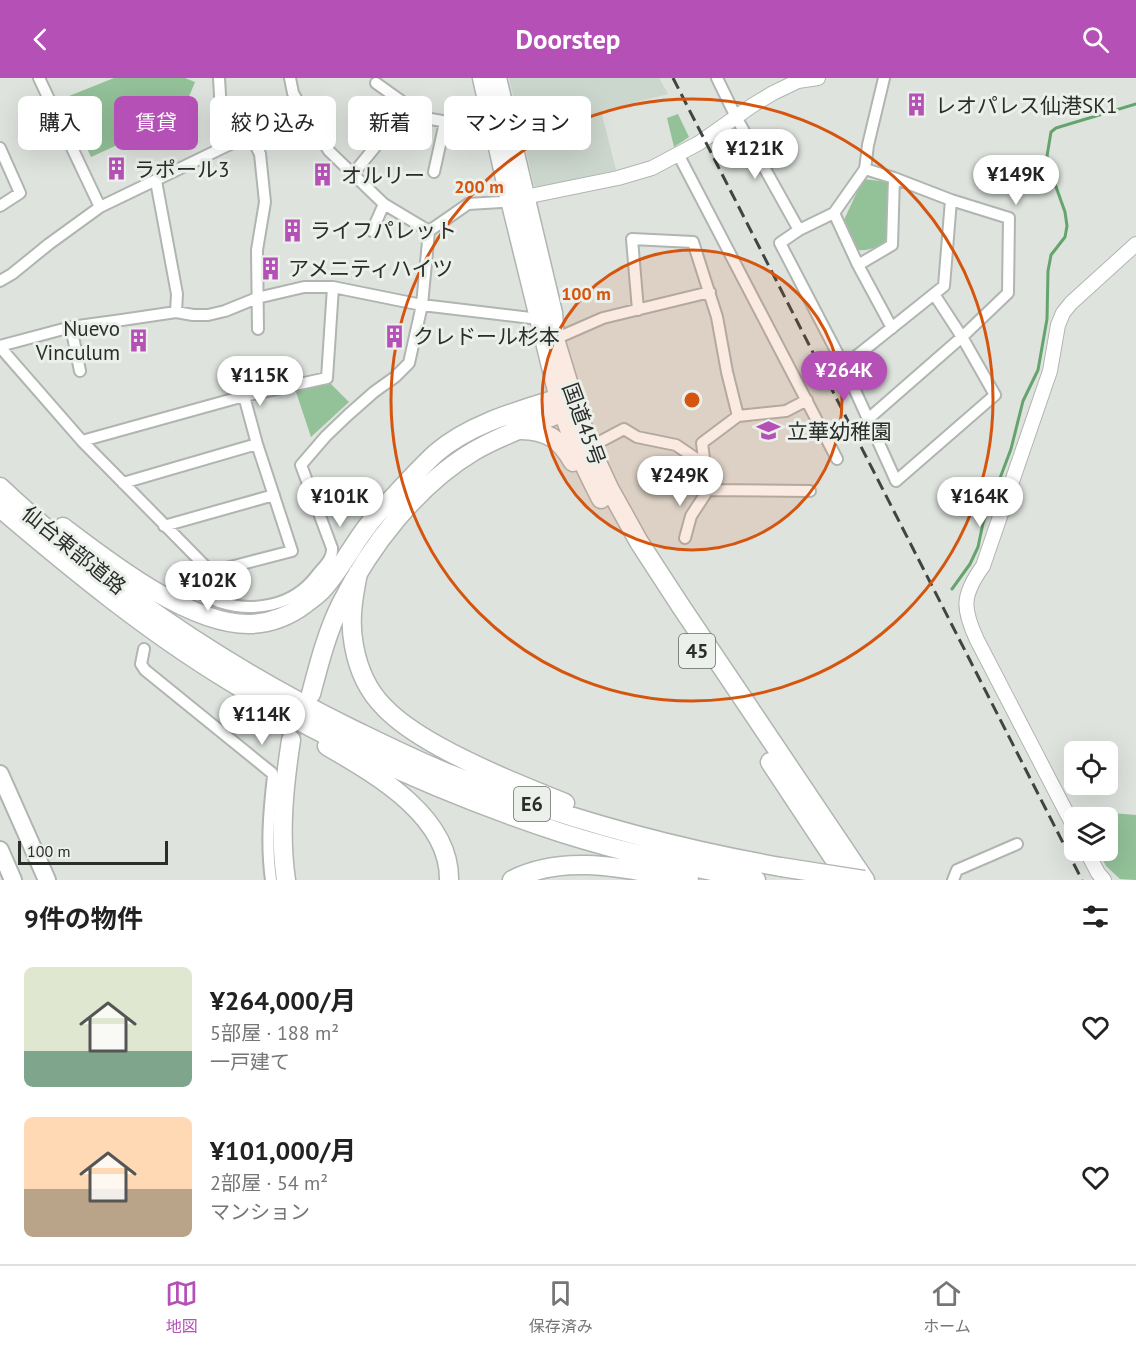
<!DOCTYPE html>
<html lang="ja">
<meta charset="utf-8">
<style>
:root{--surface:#fff;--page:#f6f6f6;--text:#222;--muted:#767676;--line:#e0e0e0;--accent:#b550b6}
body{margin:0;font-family:"PT Sans","Noto Sans JP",sans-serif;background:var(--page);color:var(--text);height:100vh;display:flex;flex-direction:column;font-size:22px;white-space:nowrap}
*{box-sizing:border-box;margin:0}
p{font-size:20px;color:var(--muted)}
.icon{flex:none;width:33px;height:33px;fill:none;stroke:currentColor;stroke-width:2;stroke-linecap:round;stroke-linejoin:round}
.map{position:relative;height:802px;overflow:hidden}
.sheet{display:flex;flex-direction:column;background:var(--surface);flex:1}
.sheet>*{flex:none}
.top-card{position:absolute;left:18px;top:18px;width:600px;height:54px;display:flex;gap:12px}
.controls{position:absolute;left:1064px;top:663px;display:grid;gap:12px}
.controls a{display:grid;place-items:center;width:54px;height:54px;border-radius:9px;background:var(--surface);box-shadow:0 6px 24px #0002;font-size:30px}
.scale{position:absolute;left:18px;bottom:15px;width:150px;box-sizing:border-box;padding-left:6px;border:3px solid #2b2d2b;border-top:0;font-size:16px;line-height:21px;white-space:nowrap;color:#2b2d2b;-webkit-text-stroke:4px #ebf0eb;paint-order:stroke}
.price{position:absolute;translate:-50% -51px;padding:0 14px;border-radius:21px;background:#fff;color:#222;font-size:20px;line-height:39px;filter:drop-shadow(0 2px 3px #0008)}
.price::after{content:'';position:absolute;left:50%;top:36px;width:18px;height:14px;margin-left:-9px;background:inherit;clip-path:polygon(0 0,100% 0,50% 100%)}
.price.active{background:var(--accent);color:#fff}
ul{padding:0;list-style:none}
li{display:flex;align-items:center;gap:18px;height:150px;padding:0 24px}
li span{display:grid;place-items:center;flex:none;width:168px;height:120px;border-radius:9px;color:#555}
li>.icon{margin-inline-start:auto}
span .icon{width:72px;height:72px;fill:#fffc;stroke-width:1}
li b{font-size:26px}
h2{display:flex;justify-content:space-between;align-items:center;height:72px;padding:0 24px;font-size:26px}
.tag{padding:0 21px;border-radius:9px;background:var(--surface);box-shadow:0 6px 24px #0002;font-size:21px;line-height:54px}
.tag.active{background:var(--accent);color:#fff}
header{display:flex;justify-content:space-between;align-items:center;height:78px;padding:0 24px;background:var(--accent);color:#fff;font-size:27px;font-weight:600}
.tabs{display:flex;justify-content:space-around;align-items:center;height:84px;border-top:2px solid var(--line);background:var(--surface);font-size:16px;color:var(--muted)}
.tabs a{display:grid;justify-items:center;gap:3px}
.tabs .active{color:var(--accent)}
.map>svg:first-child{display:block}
.built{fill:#cbd6cc}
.green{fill:#93c198}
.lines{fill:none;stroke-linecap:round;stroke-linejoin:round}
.stream{stroke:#65a46d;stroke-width:3}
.highway-tunnel{stroke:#babfba;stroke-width:18;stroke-dasharray:18 9;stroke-linecap:butt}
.street-casing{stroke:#b0b5b1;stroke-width:14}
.secondary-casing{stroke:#b0b5b1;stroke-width:16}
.primary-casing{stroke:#b0b5b1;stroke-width:20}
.highway-casing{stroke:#b0b5b1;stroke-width:21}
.street{stroke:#fff;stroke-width:10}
.secondary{stroke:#fff;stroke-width:14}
.primary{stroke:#fff;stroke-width:16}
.highway{stroke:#fff;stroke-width:18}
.rail{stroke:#424442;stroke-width:3;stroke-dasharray:12 6;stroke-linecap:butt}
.highway-bridge-casing{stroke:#b0b5b1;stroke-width:21;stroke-linecap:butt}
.highway-bridge{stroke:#fff;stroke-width:18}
.ring{fill:none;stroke:#d5550f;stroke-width:3}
.labels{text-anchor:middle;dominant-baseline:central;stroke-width:6;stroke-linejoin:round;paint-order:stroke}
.shield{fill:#ebf0eb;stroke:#656865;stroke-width:1.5}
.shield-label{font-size:20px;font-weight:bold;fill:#2b2d2b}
.poi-label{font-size:21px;fill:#2b2d2b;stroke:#ebf0eb;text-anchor:start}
.street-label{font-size:21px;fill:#2b2d2b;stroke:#ebf0eb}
.centre{fill:#d5550f;stroke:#ebf0eb;stroke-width:3}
.ring-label{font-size:18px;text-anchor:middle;font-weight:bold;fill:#d5550f;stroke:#ebf0eb;stroke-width:6;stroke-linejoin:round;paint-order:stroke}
</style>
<header><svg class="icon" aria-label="back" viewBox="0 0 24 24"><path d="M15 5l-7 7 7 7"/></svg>Doorstep<svg class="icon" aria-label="search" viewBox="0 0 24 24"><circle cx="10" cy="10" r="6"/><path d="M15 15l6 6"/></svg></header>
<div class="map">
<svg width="1136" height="802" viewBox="0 0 1136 802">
<rect width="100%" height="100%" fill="#dee3de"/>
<!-- built -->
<path class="built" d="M509,0H659L668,16L601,33L616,92L537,110L534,107Z"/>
<!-- green -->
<path class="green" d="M114,0H185L195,4L173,58L146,54L91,79L64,20Z
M678,36L689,59L674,69L667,40Z
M863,101L889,104V158C883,168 870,173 858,172L843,144Z
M330,305L349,324L311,359L296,314Z
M1077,732L1136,737V802L1120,801L1106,788L1098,773L1107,772V740L1081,739Z"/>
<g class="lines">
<!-- stream -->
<path class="stream" d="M952,511L970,486L978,469L983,445L1011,371L1023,323L1038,292L1047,241L1048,193L1051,177L1065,159L1067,148L1065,134L1050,92L1047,78L1051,54L1056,50L1136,26"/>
<!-- highway-tunnel -->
<path class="highway-tunnel" d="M291,662L301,611"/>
<defs>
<path id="street" d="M39,0L100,129
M219,0L223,68
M290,0L293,15L303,33L329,73L384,126L429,153
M717,0L736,39L799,152
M884,0L868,67L865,91L834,135L799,152L780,165L844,288L896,403L995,317L962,259L934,216
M376,5L425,40L493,52
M401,52L408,28
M0,70L20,115L0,128
M678,76L837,381
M865,91L894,100L951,122
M434,94L445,44
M353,96L375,69
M156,103L177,216L176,234
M834,135L858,187L892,250
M372,153L384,126
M429,153L468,126L501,124L513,122
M858,187L892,167L894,100
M0,203L12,196L49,166L100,129L245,59L255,66L260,76L265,124L257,172L258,251
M638,232L632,161L693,164L717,239L727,294L738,338
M71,249L80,293
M555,261L603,240L710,214
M0,268L71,249L122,242L176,234L193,237H208L225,233L257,220L304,209H333L422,227L539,241
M0,269L82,363L211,494L292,473L257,366L244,318
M844,288L944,208L951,122L1009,140L1008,215L962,259L867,342
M807,322L786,333L738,338L702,365L708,412L810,413
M82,363L244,318L327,300L333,209
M590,369L624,351L637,359L676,367L704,386
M123,405L257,366
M164,448L274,417
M685,460L691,438L708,412
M186,519L193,513C202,515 210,520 219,524C254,535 293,528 316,498C323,489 333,481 332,470L301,387L326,358L348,337L374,314L395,299L409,285L422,227L429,153
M144,571L141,586L145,592L272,695L273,698C269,733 266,767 271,802
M953,802L957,792L1017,766"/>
<path id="secondary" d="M525,119L618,100L652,90L699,65L753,27L773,15L798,3L818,0
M1074,749L977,562C962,530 962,517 983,488L1050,293L1058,247L1063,235L1071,225L1136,166
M1086,772L1098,795L1104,802"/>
<path id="primary" d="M0,696L47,802
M0,772L13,802"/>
<path id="highway" d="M482,0L510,122L559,321C569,356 584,388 601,421
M497,0L553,235L555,261L576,330L590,369L609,410L639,464L680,527L865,802
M521,352C548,353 559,360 573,384
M0,409C104,507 222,587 350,650C381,665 413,681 445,694C554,737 666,769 781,789
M0,430C73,492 146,552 228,602C332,666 446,717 562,755C625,775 691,789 756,802
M63,449C109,484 191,548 251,546C272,545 289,538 305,526C311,521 318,517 323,511C342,490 355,462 373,441C381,431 390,423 398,414C410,401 423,387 436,375C472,344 525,331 569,317
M358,495C353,520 349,543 354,568C358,590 368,613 384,629C400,646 420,658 440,669C480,691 523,708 565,725
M311,616C319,586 327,554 341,526C370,468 417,407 474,373C505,355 540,344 574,330
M327,668C375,696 450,738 449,802
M770,684L848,802
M286,802C279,755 284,708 291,662
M512,802C567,774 631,792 689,802"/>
</defs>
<!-- street casing -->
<use href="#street" class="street-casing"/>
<!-- secondary casing -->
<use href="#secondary" class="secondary-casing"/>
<!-- primary casing -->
<use href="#primary" class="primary-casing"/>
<!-- highway casing -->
<use href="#highway" class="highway-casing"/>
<!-- street -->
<use href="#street" class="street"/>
<!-- secondary -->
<use href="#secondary" class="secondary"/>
<!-- primary -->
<use href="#primary" class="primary"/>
<!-- highway -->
<use href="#highway" class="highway"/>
<!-- rail -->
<path class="rail" d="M673,0L1082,802"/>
<defs>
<path id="highway-bridge" d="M781,789L864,802"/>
</defs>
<!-- highway-bridge casing -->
<use href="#highway-bridge" class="highway-bridge-casing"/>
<!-- highway-bridge -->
<use href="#highway-bridge" class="highway-bridge"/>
</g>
<!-- distance rings -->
<circle cx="692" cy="322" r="150" fill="#d5550f" fill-opacity=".12"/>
<g class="ring">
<circle cx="692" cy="322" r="150"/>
<circle cx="692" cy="322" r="301"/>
</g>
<!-- icons -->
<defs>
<symbol id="building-bare" viewBox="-9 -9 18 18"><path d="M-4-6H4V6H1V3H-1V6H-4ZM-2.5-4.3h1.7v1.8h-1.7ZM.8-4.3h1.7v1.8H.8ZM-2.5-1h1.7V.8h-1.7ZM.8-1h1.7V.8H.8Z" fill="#b550b6" stroke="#ebf0eb" stroke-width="2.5" paint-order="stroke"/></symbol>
<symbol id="school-bare" viewBox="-9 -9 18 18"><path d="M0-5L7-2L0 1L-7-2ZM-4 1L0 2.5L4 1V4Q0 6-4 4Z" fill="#b550b6" stroke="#ebf0eb" stroke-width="2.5" paint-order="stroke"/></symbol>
</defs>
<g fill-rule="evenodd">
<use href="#building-bare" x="900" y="10" width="33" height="33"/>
<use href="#building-bare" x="100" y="74" width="33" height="33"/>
<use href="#building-bare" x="306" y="80" width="33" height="33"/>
<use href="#building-bare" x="276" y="136" width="33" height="33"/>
<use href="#building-bare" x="254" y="174" width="33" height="33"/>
<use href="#building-bare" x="378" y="242" width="33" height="33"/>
<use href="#building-bare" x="122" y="246" width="33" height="33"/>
<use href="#school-bare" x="752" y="336" width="33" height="33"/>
</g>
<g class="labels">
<!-- shield labels -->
<g class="shield">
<rect x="679" y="556" width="36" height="34" rx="4.5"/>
<rect x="514" y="709" width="36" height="34" rx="4.5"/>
</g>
<g class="shield-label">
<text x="697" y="573">45</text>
<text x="532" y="726">E6</text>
</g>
<!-- poi labels -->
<g class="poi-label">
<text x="935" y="27">レオパレス仙港SK1</text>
<text x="134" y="91">ラポール3</text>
<text x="341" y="97">オルリー</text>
<text x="310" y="152">ライフパレット</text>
<text x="288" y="190">アメニティハイツ</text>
<text x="120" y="250" text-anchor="end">Nuevo<tspan x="120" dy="24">Vinculum</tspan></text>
<text x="413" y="258">クレドール杉本</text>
<text x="787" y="353">立華幼稚園</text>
</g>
<!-- street labels -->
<g class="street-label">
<text transform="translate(584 346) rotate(70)">国道45号</text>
<text transform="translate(74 472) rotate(39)">仙台東部道路</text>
</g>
</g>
<circle cx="692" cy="322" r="9" class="centre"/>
<g class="ring-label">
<text x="479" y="115">200 m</text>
<text x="586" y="222">100 m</text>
</g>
</svg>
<div class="controls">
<a><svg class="icon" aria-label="locate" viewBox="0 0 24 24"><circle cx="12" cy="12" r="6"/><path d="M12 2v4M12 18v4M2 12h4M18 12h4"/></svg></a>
<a><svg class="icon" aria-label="layers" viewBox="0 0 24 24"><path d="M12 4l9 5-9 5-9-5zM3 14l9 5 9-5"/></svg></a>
</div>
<div class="scale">100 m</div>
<b class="price" style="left:755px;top:102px">¥121K</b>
<b class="price" style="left:1016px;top:128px">¥149K</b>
<b class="price active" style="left:844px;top:324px">¥264K</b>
<b class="price" style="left:260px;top:329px">¥115K</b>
<b class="price" style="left:680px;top:429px">¥249K</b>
<b class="price" style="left:340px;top:450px">¥101K</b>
<b class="price" style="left:980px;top:450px">¥164K</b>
<b class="price" style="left:208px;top:534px">¥102K</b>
<b class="price" style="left:262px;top:668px">¥114K</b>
<div class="top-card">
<a class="tag">購入</a>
<a class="tag active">賃貸</a>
<a class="tag">絞り込み</a>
<a class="tag">新着</a>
<a class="tag">マンション</a>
</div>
</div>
<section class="sheet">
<h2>9件の物件<svg class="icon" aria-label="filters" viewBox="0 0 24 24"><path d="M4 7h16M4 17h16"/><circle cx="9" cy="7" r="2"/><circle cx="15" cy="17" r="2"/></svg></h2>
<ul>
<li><span style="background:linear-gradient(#dfe7d0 70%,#7fa58c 0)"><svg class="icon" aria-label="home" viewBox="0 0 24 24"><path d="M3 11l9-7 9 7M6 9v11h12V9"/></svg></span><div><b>¥264,000/月</b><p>5部屋 · 188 m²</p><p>一戸建て</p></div><svg class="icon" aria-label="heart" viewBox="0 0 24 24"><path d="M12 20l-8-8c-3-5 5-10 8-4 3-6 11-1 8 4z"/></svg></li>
<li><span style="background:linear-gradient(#ffd9b3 60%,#b9a48a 0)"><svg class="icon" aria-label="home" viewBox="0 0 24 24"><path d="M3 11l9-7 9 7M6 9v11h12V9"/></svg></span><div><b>¥101,000/月</b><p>2部屋 · 54 m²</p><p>マンション</p></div><svg class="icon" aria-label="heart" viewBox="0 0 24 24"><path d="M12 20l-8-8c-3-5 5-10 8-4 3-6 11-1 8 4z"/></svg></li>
</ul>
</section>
<nav class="tabs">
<a class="active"><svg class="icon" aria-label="map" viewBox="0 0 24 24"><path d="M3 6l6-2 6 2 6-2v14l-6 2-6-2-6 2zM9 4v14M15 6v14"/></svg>地図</a>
<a><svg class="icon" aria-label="saved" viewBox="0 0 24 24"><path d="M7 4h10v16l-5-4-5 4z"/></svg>保存済み</a>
<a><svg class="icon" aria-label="home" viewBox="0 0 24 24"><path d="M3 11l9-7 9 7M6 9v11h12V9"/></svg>ホーム</a>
</nav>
